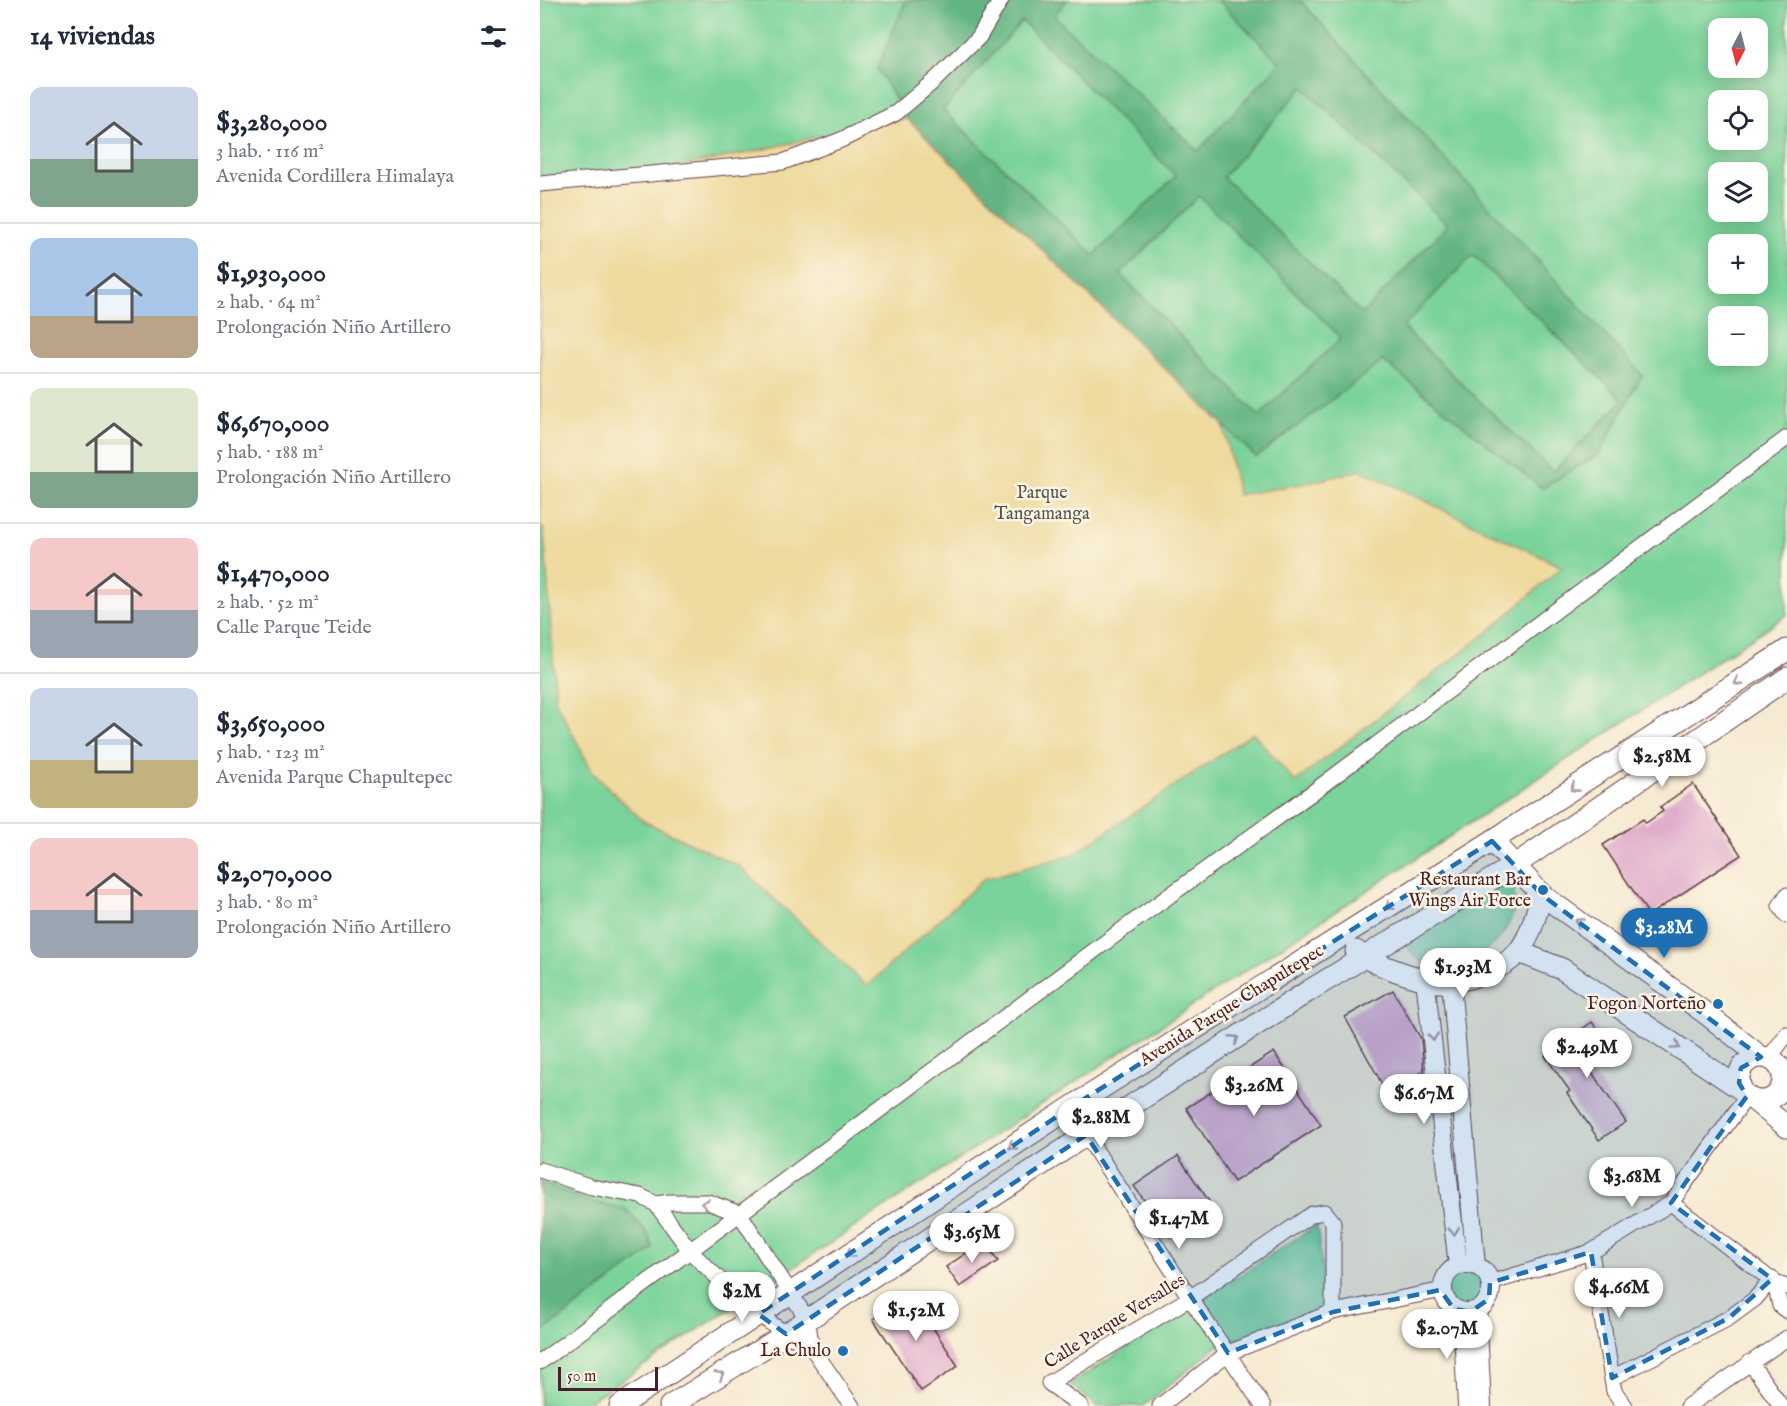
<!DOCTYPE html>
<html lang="es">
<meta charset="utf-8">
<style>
:root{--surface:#fff;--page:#f6f6f7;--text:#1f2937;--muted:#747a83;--line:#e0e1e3;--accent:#1f6fb2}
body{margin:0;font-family:"IM FELL English",serif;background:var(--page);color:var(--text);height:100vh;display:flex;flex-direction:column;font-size:22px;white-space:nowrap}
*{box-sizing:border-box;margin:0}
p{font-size:20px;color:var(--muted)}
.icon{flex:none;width:33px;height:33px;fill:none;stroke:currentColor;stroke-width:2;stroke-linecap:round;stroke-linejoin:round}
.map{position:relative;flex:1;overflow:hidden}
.side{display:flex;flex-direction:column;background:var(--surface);width:540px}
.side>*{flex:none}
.needle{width:39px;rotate:187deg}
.fabs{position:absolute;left:1168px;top:18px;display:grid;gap:12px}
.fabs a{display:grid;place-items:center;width:60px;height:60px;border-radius:12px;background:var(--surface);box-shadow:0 3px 15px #0003;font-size:30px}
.scale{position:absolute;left:18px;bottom:15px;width:100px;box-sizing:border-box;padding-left:6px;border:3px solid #4a1f2b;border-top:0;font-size:16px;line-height:21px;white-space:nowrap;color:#4a1f2b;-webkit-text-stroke:4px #fcf5e5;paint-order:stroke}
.price{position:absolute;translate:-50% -51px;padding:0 14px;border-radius:21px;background:#fff;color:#222;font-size:20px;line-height:39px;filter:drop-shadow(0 2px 3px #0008)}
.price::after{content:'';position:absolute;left:50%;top:36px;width:18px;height:14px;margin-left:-9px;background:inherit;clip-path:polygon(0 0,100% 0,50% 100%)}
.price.active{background:var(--accent);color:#fff}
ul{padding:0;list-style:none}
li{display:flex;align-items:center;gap:18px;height:150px;padding:0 30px}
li+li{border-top:2px solid var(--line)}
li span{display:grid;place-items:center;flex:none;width:168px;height:120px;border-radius:12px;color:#555}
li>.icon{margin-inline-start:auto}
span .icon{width:72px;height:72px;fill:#fffc;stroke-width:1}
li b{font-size:26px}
h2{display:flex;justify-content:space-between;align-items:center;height:72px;padding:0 30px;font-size:26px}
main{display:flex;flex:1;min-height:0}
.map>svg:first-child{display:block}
.green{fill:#79d39a;stroke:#627962;stroke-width:1.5;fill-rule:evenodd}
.forest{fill:#62b582;stroke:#566a56;stroke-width:1.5;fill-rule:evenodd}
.sand{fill:#eeda9e;stroke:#9c7c64;stroke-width:1.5}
.building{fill:#e0adcc}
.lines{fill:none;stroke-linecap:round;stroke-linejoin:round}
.minor-casing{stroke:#643d44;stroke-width:17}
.tertiary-casing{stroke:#643d44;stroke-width:20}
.secondary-casing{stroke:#643d44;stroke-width:23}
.minor{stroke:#fff;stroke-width:15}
.tertiary{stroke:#fff;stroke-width:18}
.secondary{stroke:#fff;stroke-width:21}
.oneway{stroke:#ae9aa0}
.marked{fill:#1f6fb2;fill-opacity:0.2;stroke:#1f6fb2;stroke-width:4.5;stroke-dasharray:12 8;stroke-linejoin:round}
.poi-dot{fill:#1f6fb2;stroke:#fcf5e5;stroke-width:2}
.labels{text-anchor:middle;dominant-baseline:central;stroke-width:5;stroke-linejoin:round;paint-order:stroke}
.park-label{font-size:18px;fill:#58554c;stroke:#fcf5e5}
.poi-label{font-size:18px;fill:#4a1f2b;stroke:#fcf5e5;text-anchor:end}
.street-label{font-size:18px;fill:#4a1f2b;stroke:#fcf5e5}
</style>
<main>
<section class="side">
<h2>14 viviendas<svg class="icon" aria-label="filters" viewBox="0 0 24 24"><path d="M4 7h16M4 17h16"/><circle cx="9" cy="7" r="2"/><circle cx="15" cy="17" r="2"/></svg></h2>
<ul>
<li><span style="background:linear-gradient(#c9d6e8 60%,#7fa58c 0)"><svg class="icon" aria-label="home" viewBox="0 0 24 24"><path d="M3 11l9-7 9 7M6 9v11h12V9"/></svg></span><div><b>$3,280,000</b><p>3 hab. · 116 m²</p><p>Avenida Cordillera Himalaya</p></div></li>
<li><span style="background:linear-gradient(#a9c7e8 65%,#b9a48a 0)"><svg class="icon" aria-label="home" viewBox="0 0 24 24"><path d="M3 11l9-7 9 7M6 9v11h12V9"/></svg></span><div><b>$1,930,000</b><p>2 hab. · 64 m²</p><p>Prolongación Niño Artillero</p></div></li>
<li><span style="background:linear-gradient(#dfe7d0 70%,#7fa58c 0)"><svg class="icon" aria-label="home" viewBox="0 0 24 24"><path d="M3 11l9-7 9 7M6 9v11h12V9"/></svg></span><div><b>$6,670,000</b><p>5 hab. · 188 m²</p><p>Prolongación Niño Artillero</p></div></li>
<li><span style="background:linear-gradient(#f6c9c9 60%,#9aa5b1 0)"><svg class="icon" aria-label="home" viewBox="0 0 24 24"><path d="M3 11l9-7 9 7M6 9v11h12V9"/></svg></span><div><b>$1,470,000</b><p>2 hab. · 52 m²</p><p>Calle Parque Teide</p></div></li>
<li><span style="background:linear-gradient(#c9d6e8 60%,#c2b280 0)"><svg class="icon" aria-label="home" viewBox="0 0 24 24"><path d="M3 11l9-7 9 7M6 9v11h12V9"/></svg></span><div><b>$3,650,000</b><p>5 hab. · 123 m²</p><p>Avenida Parque Chapultepec</p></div></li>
<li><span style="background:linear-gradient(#f6c9c9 60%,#9aa5b1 0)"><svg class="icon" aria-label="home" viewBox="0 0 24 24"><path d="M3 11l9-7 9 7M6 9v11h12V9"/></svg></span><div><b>$2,070,000</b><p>3 hab. · 80 m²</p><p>Prolongación Niño Artillero</p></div></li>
</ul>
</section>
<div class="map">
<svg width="1247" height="1406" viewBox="0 0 1247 1406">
<rect width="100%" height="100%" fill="#fcf5e5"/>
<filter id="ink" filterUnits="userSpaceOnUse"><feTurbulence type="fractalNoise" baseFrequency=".0167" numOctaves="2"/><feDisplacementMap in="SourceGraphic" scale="12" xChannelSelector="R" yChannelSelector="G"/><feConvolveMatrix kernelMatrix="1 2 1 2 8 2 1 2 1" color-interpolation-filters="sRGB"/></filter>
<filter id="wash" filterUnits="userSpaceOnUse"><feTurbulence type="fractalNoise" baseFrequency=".008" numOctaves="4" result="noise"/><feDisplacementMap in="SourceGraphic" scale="24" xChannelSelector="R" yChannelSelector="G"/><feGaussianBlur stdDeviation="1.35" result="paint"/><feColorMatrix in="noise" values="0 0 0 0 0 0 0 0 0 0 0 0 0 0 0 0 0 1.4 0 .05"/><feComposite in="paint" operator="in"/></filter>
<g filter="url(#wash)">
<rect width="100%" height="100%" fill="#f6ead2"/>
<!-- green -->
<path class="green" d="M0,0H1247V615L42,1406H0ZM1179,28H1218V68H1179ZM1179,100H1218V140H1179ZM1179,172H1218V212H1179ZM1179,244H1218V284H1179ZM1179,316H1218V356H1179Z
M964,878L973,885C981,927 948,961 907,965C901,966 890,966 884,963C878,960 872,952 867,947L868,940Z
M777,1225L786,1306L678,1346L603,1406H557L530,1384Z
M930,1265C949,1273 958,1286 944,1305L914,1309C892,1290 903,1268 930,1265Z"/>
<!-- forest -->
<path class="forest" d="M366,0H527L514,16L658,151L740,63L678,0H760L1102,375L1059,454L1002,488L843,361L716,457L367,119L337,69ZM482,21L636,176L554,255L403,110ZM763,87L908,225L822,314L683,177ZM659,196L801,338L719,416L580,274ZM933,255L1083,400L1013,472L863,327Z
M0,1182L51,1202L86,1209L108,1234L113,1249L0,1334Z"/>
<!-- sand -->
<path class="sand" d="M367,119L683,425L698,495L772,482L821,470L1022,567L949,631L755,782L713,733L532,855L444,879L327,986L199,866L103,821L53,773L16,702L4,530L0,525V180C50,175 102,173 151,164C224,152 295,130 367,119Z"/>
<g id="blocks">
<!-- building -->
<path class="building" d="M1153,784L1201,855L1109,915L1063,845L1103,819L1106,823L1123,811L1120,807Z
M853,990L881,1039L884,1071L846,1091L805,1017Z
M1052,1022L1074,1053L1050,1070L1086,1122L1059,1140L1027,1093L1030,1091L1005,1056Z
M734,1052L781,1125L694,1182L646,1108Z
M638,1156L673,1207L630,1237L594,1186Z
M444,1241L458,1261L420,1287L406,1267Z
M371,1294L418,1366L381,1391L333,1319Z"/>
</g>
</g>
<g filter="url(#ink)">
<use href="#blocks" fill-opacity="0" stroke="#643d44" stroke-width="1.5"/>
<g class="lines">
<defs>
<path id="minor" d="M0,184L243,162L301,140L356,113L395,80L439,37L461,0
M1247,895L1240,906L1247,916
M1229,1058L1247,1034
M530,1108L546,1135L650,1298L723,1406
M0,1170L52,1187L100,1196L116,1204L151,1252L182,1282L218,1314L246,1334L272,1348L312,1406
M1131,1203L1235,1283L1247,1287
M116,1204L130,1202H168L200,1214L267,1319L272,1348
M1051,1252L1074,1391L1085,1406
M950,1283L1051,1252L1131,1203L1207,1096
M1235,1283L1240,1306L1247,1311
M0,1362L586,927L773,792L1247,438
M1210,1362L1241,1406
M1072,1378L1189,1318L1215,1299L1232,1279
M541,1406L509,1383L650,1298L772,1214L785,1212L793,1222V1312
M620,1406L688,1353L793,1312L903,1290
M1148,1406L1247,1338"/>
<path id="tertiary" d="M885,979L918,1266
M911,982L936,1266
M903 1288a24 24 0 1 1 48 0a24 24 0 1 1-48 0Z
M937,1310L942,1406
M922,1312L927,1406"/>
<path id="secondary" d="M952,841L1002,895L1165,1013L1221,1057
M816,951C832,964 878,980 899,982C920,984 966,969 979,951C991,936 996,913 1002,895
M979,952L1022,969L1202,1090
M1199 1079a22 22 0 1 1 44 0a22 22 0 1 1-44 0Z
M1214,1100L1247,1127
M80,1406L530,1108L952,841L1247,650
M130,1406L246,1334L546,1135L767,992L975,865L1247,678"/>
</defs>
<!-- minor casing -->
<use href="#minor" class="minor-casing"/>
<!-- tertiary casing -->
<use href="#tertiary" class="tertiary-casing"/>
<!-- secondary casing -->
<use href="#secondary" class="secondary-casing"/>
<!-- minor -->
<use href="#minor" class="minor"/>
<!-- tertiary -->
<use href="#tertiary" class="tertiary"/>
<!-- secondary -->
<use href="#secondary" class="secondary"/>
</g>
<!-- one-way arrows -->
<defs><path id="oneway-chevron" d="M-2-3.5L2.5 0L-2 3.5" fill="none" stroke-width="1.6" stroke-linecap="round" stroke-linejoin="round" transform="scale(1.5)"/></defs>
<g class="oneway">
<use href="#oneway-chevron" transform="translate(1198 682) rotate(147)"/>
<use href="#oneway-chevron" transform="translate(1034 788) rotate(147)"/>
<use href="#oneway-chevron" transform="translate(849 906) rotate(148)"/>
<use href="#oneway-chevron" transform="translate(1039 922) rotate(-144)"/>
<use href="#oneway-chevron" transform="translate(893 1037) rotate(84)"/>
<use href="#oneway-chevron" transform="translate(695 1039) rotate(-33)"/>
<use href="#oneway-chevron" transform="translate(1136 1046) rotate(34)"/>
<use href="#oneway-chevron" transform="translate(472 1146) rotate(146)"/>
<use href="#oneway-chevron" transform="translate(165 1204) rotate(-172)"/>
<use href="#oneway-chevron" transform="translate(914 1231) rotate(84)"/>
<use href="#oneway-chevron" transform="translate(310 1254) rotate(146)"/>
<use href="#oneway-chevron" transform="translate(180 1375) rotate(-32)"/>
</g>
</g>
<!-- marked area -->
<path class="marked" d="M952,841L1002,895L1221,1057L1201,1068L1199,1083L1207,1096L1131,1203L1232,1279L1189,1318L1072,1378L1051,1252L950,1283L949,1299L930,1312L914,1309L900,1290L793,1312L688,1353L546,1135L246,1334L218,1314L530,1108Z"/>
<!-- markers -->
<g class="poi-dot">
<circle cx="1003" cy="890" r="6"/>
<circle cx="1178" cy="1004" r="6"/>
<circle cx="303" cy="1351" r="6"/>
</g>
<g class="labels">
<!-- park labels -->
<g class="park-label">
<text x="502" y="493">Parque<tspan x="502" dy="21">Tangamanga</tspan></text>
</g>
<!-- poi labels -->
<g class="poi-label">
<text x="991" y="880">Restaurant Bar<tspan x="991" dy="21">Wings Air Force</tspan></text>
<text x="1166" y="1004">Fogon Norteño</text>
<text x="291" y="1351">La Chulo</text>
</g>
<!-- street labels -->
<g class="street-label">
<text transform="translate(692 1006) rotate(-32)">Avenida Parque Chapultepec</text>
<text transform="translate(575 1322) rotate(-32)">Calle Parque Versalles</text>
</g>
</g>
</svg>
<div class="fabs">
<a><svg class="needle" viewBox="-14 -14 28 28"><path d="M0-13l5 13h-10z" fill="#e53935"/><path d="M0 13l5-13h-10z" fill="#747a83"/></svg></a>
<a><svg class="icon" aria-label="locate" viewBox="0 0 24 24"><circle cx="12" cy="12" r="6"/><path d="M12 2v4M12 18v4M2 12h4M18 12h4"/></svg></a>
<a><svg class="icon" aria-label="layers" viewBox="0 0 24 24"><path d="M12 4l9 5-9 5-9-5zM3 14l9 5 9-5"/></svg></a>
<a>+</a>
<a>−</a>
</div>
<div class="scale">50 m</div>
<b class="price" style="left:1122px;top:788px">$2.58M</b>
<b class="price active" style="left:1124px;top:959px">$3.28M</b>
<b class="price" style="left:923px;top:999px">$1.93M</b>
<b class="price" style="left:1047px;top:1079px">$2.49M</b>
<b class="price" style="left:714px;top:1117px">$3.26M</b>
<b class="price" style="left:884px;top:1125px">$6.67M</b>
<b class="price" style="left:561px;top:1149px">$2.88M</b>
<b class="price" style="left:1092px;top:1208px">$3.68M</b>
<b class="price" style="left:639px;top:1250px">$1.47M</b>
<b class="price" style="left:432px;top:1264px">$3.65M</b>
<b class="price" style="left:1079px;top:1319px">$4.66M</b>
<b class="price" style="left:202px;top:1323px">$2M</b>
<b class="price" style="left:376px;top:1342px">$1.52M</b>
<b class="price" style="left:907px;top:1360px">$2.07M</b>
</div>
</main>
